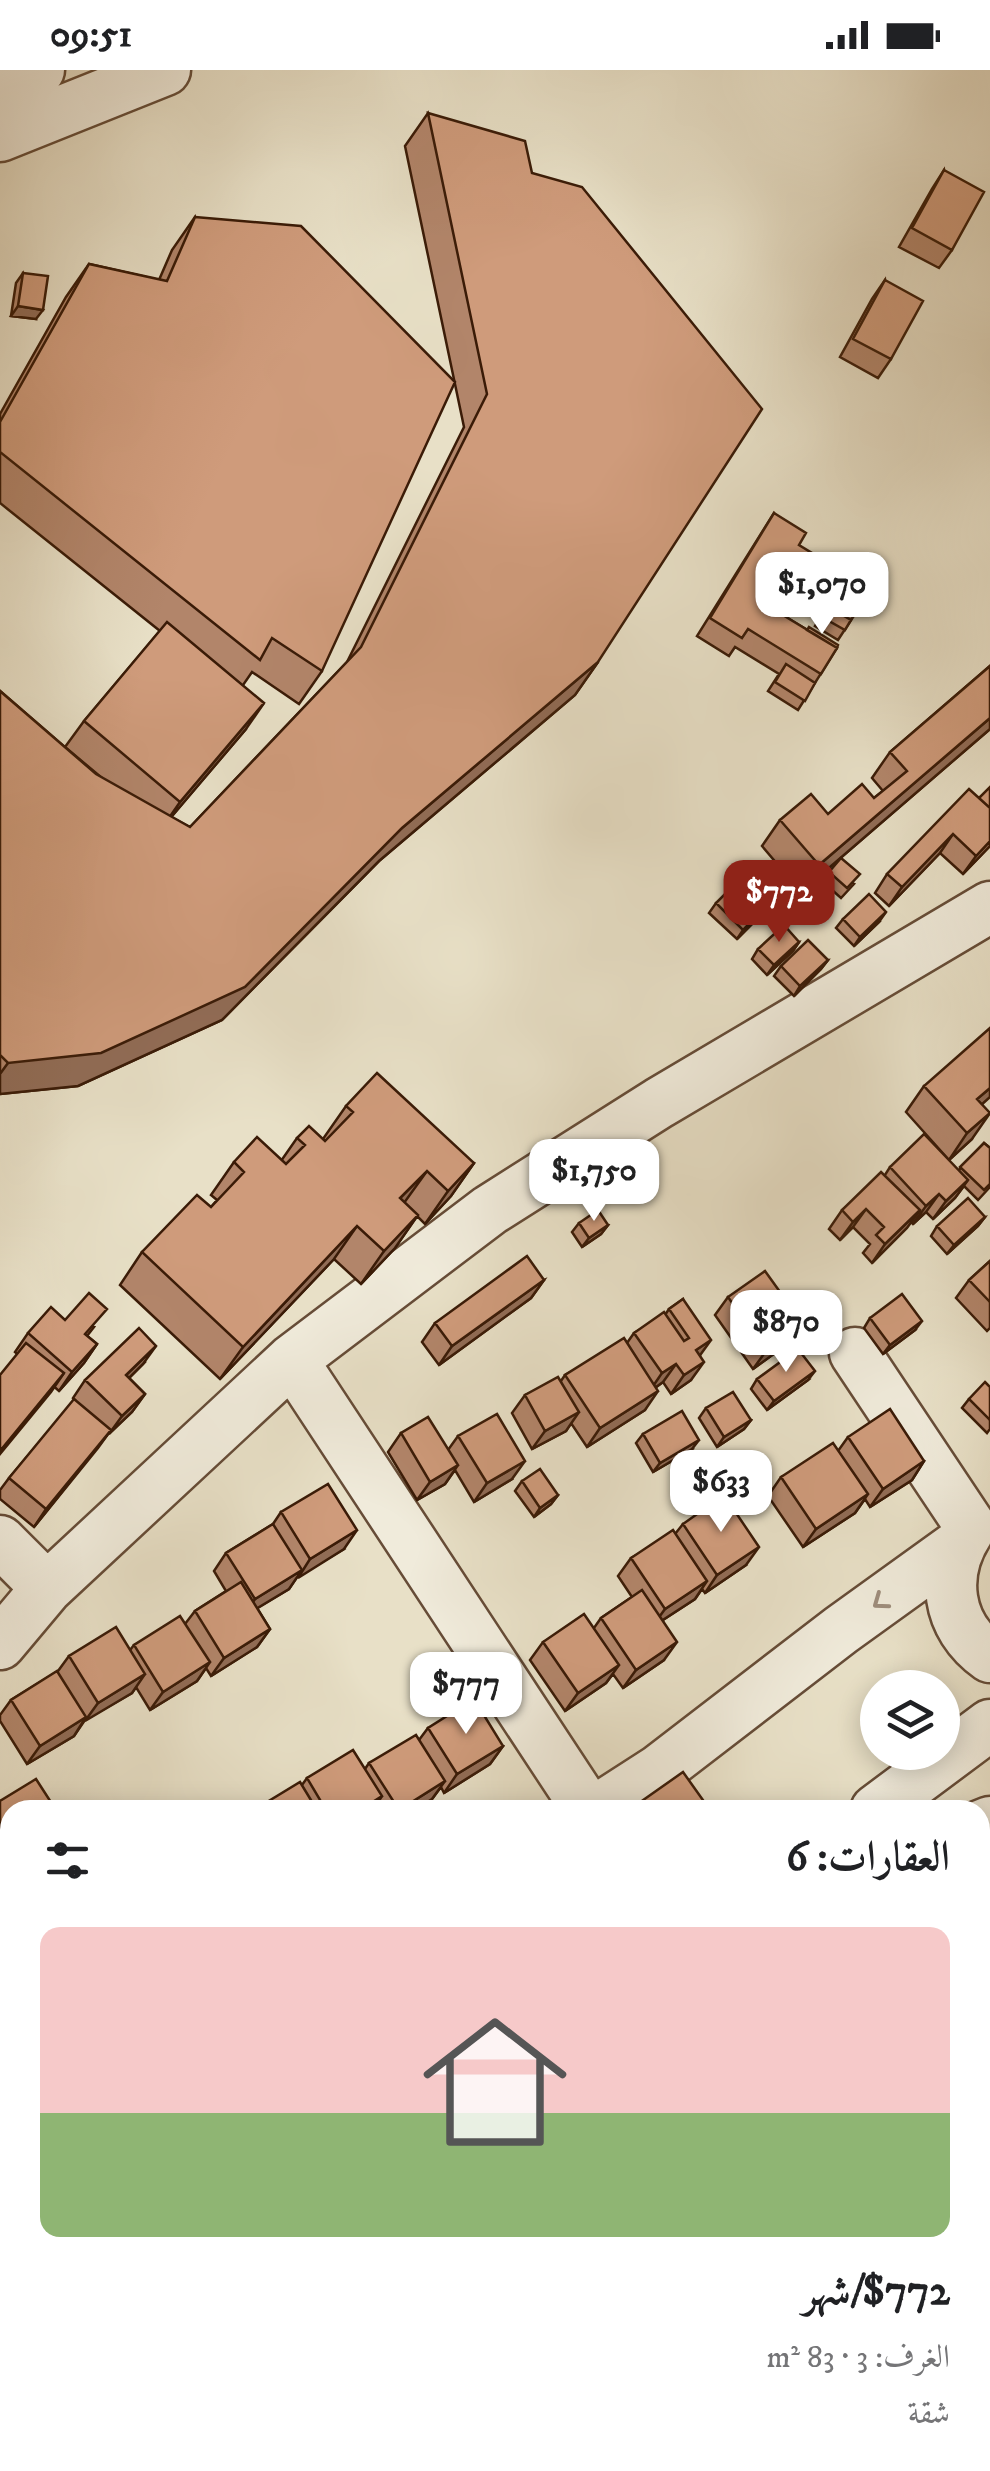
<!DOCTYPE html>
<html lang="ar">
<meta charset="utf-8">
<style>
:root{--surface:#fff;--page:#f2f2f2;--text:#202124;--muted:#757577;--accent:#8f2418}
body{margin:0;font-family:"IM FELL DW Pica",Amiri,serif;background:var(--page);color:var(--text);direction:rtl;height:100vh;display:flex;flex-direction:column;font-size:38px;white-space:nowrap}
*{box-sizing:border-box;margin:0}
p{font-size:32px;color:var(--muted)}
.icon{flex:none;width:55px;height:55px;fill:none;stroke:currentColor;stroke-width:2;stroke-linecap:round;stroke-linejoin:round}
.map{position:relative;flex:1;overflow:hidden;direction:ltr}
.details{position:absolute;left:0px;top:1730px;width:990px;height:672px;display:flex;flex-direction:column;background:var(--surface);border-radius:30px 30px 0 0;box-shadow:0 5px 25px #0003;direction:rtl}
.details>*{flex:none}
.buttons{position:absolute;left:860px;top:1600px;display:grid;gap:20px}
.buttons a{display:grid;place-items:center;width:100px;height:100px;border-radius:50%;background:var(--surface);box-shadow:0 5px 25px #0003;font-size:50px}
.price{position:absolute;translate:-50% -85px;padding:0 22px;border-radius:20px;background:#fff;color:#222;font-size:32px;line-height:65px;filter:drop-shadow(0 2px 5px #0008)}
.price::after{content:'';position:absolute;left:50%;top:60px;width:30px;height:22px;margin-left:-15px;background:inherit;clip-path:polygon(0 0,100% 0,50% 100%)}
.price.active{background:var(--accent);color:#fff}
ul{padding:0;list-style:none}
li{display:grid;align-content:center;gap:20px;height:530px;padding:0 40px}
li span{display:grid;place-items:center;height:310px;border-radius:20px;color:#555}
li>.icon{margin-inline-start:auto}
span .icon{width:180px;height:180px;fill:#fffc;stroke-width:1}
li b{font-size:42px}
h2{display:flex;justify-content:space-between;align-items:center;height:120px;padding:0 40px;font-size:42px}
.status{display:flex;justify-content:space-between;align-items:center;height:70px;padding:0 50px;background:var(--surface);direction:ltr}
.status svg{height:28px;fill:currentColor}
.map>svg:first-child{display:block}
.lines{fill:none;stroke-linecap:round;stroke-linejoin:round}
.minor-casing{stroke:#664c37;stroke-width:55}
.minor{stroke:#f0ebdb;stroke-width:50}
.wall{fill:#b2856a;stroke:#3a1b07;stroke-width:2.5}
.shaded-wall{fill:#916c56;stroke:#3a1b07;stroke-width:2.5}
.building{fill:#cf9b7b;stroke:#3a1b07;stroke-width:2.5}
.oneway{stroke:#9e8d7c}
</style>
<div class="status"><b>09:51</b><svg viewBox="0 0 49 12"><path d="M0 12V9h3v3zM5 12V6h3v6zM10 12V3h3v9zM15 12V0h3v12zM26 1h20v11H26zM47 4h2v5h-2z"/></svg></div>
<div class="map">
<svg width="990" height="2401" viewBox="0 0 990 2401">
<rect width="100%" height="100%" fill="#e8e0c7"/>
<filter id="stains"><feTurbulence type="fractalNoise" baseFrequency=".002" numOctaves="4"/><feColorMatrix values="0 0 0 0 .2 0 0 0 0 .09 0 0 0 0 .02 0 0 0 .5 -.17"/></filter>
<radialGradient id="worn" r=".72"><stop offset=".6" stop-color="#630" stop-opacity="0"/><stop offset="1" stop-color="#630" stop-opacity=".3"/></radialGradient>
<g class="lines">
<defs>
<path id="minor" d="M0,16L39,0
M0,66L165,0
M855,1283L971,1457
M292,1290L588,1740
M969,1460C940,1504 946,1556 990,1587
M0,1471L47,1518
M0,1574L47,1518L292,1290L490,1140L659,1033L990,837
M597,1740L659,1700L841,1560L959,1475
M876,1740L990,1655
M980,1756L990,1752
M980,1937L990,1941
M0,2115L10,2109
M0,2243L10,2238
M852,2392L856,2401
M345,2401L359,2392"/>
</defs>
<!-- minor casing -->
<use href="#minor" class="minor-casing"/>
<!-- minor -->
<use href="#minor" class="minor"/>
</g>
<!-- wall -->
<path class="wall" d="M428,43L598,592L575,625L379,791L222,950L78,1016L0,1024V621L96,704L102,708L65,677L84,651L160,561L0,433V344L66,227L89,194L159,210L172,180L195,147L322,601L299,634L252,602L243,615L246,659L171,747L190,757L347,592L464,357L405,76Z
M944,100L952,180L939,198L899,177L932,119Z
M23,203L36,249L11,246L16,213Z
M885,210L891,289L878,308L840,287L872,229Z
M774,443L799,475L857,541L838,570L815,556L821,546L773,517L763,533L837,578L798,640L768,621L779,604L735,577L729,586L697,566Z
M990,596V659L801,822L762,776L780,750L828,744L874,728L883,721L872,708L890,682Z
M979,728L990,776L963,804L940,783L889,836L875,823L887,804Z
M829,802L854,814L841,828L822,811Z
M716,833L764,839L757,849L737,869L709,843Z
M843,849L879,852L854,876L836,858Z
M799,872L793,881L767,905L752,889L758,879Z
M828,890L821,899L794,926L774,906L781,896Z
M924,1016L982,1034L972,1069L949,1090L906,1042Z
M346,1036L474,1093L451,1126L425,1154L417,1146L395,1178L361,1214L334,1189L220,1309L120,1215L142,1182L211,1137L217,1130L211,1125L234,1092L281,1091L297,1068L323,1069Z
M984,1073L990,1078V1117L978,1130L964,1116L955,1128L933,1149L926,1142L913,1154L911,1152L872,1193L863,1183L870,1174L853,1157L840,1170L829,1159L842,1140L885,1105L890,1097L959,1100Z
M985,1147L978,1156L947,1184L931,1166L937,1156Z
M579,1153L608,1155L601,1164L582,1177L572,1162Z
M990,1191V1258L987,1261L956,1228L969,1210Z
M544,1210L531,1228L439,1295L422,1272L435,1253Z
M728,1227L790,1272L753,1299L715,1245Z
M683,1229L700,1286L691,1310L671,1324L663,1312L655,1318L645,1340L587,1377L571,1353L566,1361L532,1379L512,1343L525,1325L561,1311L565,1305L627,1273L634,1263L665,1245L669,1239Z
M870,1248L915,1260L883,1284L864,1258Z
M65,1250L94,1257L87,1266L97,1274L84,1293L59,1321L15,1282L28,1263Z
M143,1294L129,1308L145,1324L132,1342L108,1364L34,1457L0,1429V1420L9,1408L75,1330L73,1328L85,1310Z
M757,1309L808,1310L767,1340L751,1319Z
M990,1317V1359L987,1363L962,1338L969,1329Z
M706,1338L751,1350L744,1359L717,1377L699,1348Z
M401,1363L448,1380L458,1366L512,1409L474,1432L455,1400L445,1414L417,1430L388,1382Z
M643,1364L692,1379L653,1402L636,1373Z
M848,1367L924,1391L912,1410L870,1437L865,1429L855,1443L803,1477L768,1426L781,1407L838,1381Z
M522,1411L558,1425L551,1434L534,1447L515,1421Z
M281,1442L344,1479L297,1507L289,1519L257,1538L270,1559L257,1577L211,1606L206,1598L197,1611L150,1640L136,1617L132,1623L85,1650L74,1666L27,1694L0,1651V1645L11,1630L58,1601L69,1586L130,1580L134,1575L185,1554L195,1541L226,1521L214,1501L226,1483L273,1454Z
M683,1454L746,1495L705,1523L702,1519L695,1529L663,1550L664,1590L623,1618L613,1604L606,1613L565,1641L530,1590L543,1572L594,1558L601,1548L632,1527L618,1506L631,1488L675,1464Z
M428,1658L503,1676L490,1694L444,1723L441,1717L432,1729L415,1740H375L374,1739L373,1740H254L302,1715L307,1708L365,1699L369,1693L419,1670Z
M0,1731L10,1740V1800L6,1802L0,1793Z
M990,2375V2380L979,2396L969,2401H902L898,2392H980Z
M70,2392H146L140,2401H75Z
M470,2392H621L611,2401H473L469,2394Z"/>
<!-- shaded-wall -->
<path class="shaded-wall" d="M18,236L43,240L36,249L11,246Z
M598,592L575,625L379,791L222,950L78,1016L0,1024V1004L8,993L402,758Z
M264,633L246,659L162,758L180,732Z
M990,648V659L801,822L819,795Z
M953,764L940,783L889,836L902,817Z
M990,771V776L963,804L976,786Z
M764,839L757,849L737,869L743,860Z
M886,842L879,852L854,876L860,867Z
M799,872L793,881L767,905L774,895Z
M828,890L821,899L794,926L800,916Z
M990,1018V1027L959,1055L977,1029Z
M990,1043L972,1069L949,1090L967,1063Z
M474,1093L451,1126L425,1154L448,1121Z
M427,1101L404,1133L400,1128Z
M968,1110L955,1128L933,1149L946,1131Z
M939,1124L926,1142L913,1154L926,1136Z
M866,1139L853,1157L840,1170L853,1152Z
M920,1140L907,1158L872,1193L885,1174Z
M418,1145L395,1178L361,1214L384,1181Z
M985,1147L978,1156L947,1184L954,1175Z
M608,1155L601,1164L582,1177L589,1168Z
M357,1156L334,1189L220,1309L243,1277Z
M544,1210L531,1228L439,1295L452,1276Z
M922,1251L915,1260L883,1284L890,1275Z
M803,1254L790,1272L753,1299L766,1281Z
M711,1270L698,1288L696,1280Z
M97,1274L84,1293L59,1321L72,1302Z
M156,1276L143,1294L113,1324L126,1305Z
M704,1292L691,1310L671,1324L684,1305Z
M676,1294L663,1312L649,1322L662,1303Z
M815,1301L808,1310L767,1340L774,1331Z
M64,1303L51,1322L0,1384V1381Z
M658,1321L645,1340L587,1377L600,1358Z
M145,1324L132,1342L109,1364L122,1346Z
M579,1342L566,1361L532,1379L545,1361Z
M751,1350L744,1359L717,1377L724,1367Z
M111,1360L98,1378L34,1457L46,1439Z
M699,1370L692,1379L653,1402L660,1393Z
M525,1391L512,1409L474,1432L487,1413Z
M924,1391L912,1410L870,1437L883,1419Z
M458,1395L445,1414L417,1430L430,1412Z
M868,1424L855,1443L803,1477L816,1459Z
M558,1425L551,1434L534,1447L540,1438Z
M357,1460L344,1479L298,1508L310,1489Z
M759,1477L746,1495L705,1523L717,1505Z
M302,1500L289,1519L243,1547L255,1529Z
M707,1511L695,1529L652,1557L665,1539Z
M270,1559L257,1577L211,1606L224,1588Z
M677,1572L664,1590L623,1618L636,1600Z
M210,1592L197,1611L150,1640L163,1622Z
M619,1595L606,1613L565,1641L578,1623Z
M145,1604L132,1623L85,1651L98,1633Z
M86,1647L74,1666L27,1694L40,1676Z
M503,1676L490,1694L444,1723L457,1704Z
M445,1711L432,1729L415,1740H399Z
M382,1726L373,1740H360Z
M10,1969V1980L0,1986V1976Z
M990,2379L979,2396L969,2401H944L962,2392H980V2384Z
M139,2392H146L140,2401H124Z
M609,2392H621L611,2401H596Z"/>
<!-- building -->
<path class="building" d="M428,43L525,71L532,103L582,117L762,339L598,592L402,758L245,917L101,983L8,993L0,985V621L96,704L190,757L361,577L487,324Z
M944,100L984,122L952,180L912,158Z
M195,147L301,156L455,312L322,601L272,568L260,590L0,382V352L89,194L167,211Z
M23,203L48,206L43,240L18,236Z
M885,210L923,231L891,289L853,269Z
M774,443L806,463L799,475L871,519L857,541L784,498L763,533L837,578L821,604L748,559L742,568L710,548Z
M844,488L876,508L870,519L838,499Z
M828,537L851,550L845,560L822,547Z
M167,552L264,633L180,732L84,651Z
M809,557L838,575L837,578L807,560Z
M786,594L815,613L805,631L775,612Z
M990,596V648L819,795L780,750L811,724L828,744L862,714L874,728L907,701L890,682Z
M990,717V738L979,728Z
M969,719L990,738V771L976,786L953,764L902,817L887,804Z
M841,788L860,804L847,818L829,802Z
M736,813L764,839L743,860L716,833Z
M869,824L886,842L860,867L843,849Z
M784,855L799,872L774,895L758,879Z
M808,870L828,890L800,916L781,896Z
M990,958V1018L977,1029L990,1043L967,1063L924,1016Z
M377,1003L474,1093L448,1121L427,1101L400,1128L418,1145L384,1181L357,1156L243,1277L142,1182L197,1125L211,1137L244,1102L234,1092L257,1067L286,1094L305,1075L297,1068L309,1056L325,1071L353,1042L346,1036Z
M924,1064L968,1110L946,1131L939,1124L926,1136L890,1097Z
M984,1073L990,1078V1114L984,1120L960,1097Z
M881,1102L920,1140L885,1174L876,1165L884,1157L866,1139L853,1152L842,1140Z
M968,1128L985,1147L954,1175L937,1156Z
M598,1140L608,1155L589,1168L579,1153Z
M527,1186L544,1210L452,1276L435,1253Z
M990,1191V1232L969,1210Z
M765,1201L803,1254L766,1281L728,1227Z
M89,1223L107,1239L85,1264L97,1274L72,1302L28,1263L51,1237L65,1250Z
M902,1224L922,1251L890,1275L870,1248Z
M683,1229L711,1270L696,1280L704,1292L684,1305L676,1294L662,1303L634,1263L664,1242L684,1271L689,1268L669,1239Z
M139,1258L156,1276L126,1305L145,1324L122,1346L85,1310Z
M624,1268L658,1321L600,1358L565,1305Z
M26,1273L64,1303L0,1381V1305Z
M798,1279L815,1301L774,1331L757,1309Z
M558,1307L579,1342L545,1361L525,1325Z
M985,1312L990,1317V1350L969,1329Z
M733,1322L751,1350L724,1367L706,1338Z
M74,1329L111,1360L46,1439L9,1408Z
M890,1339L924,1391L883,1419L848,1367Z
M682,1341L699,1370L660,1393L643,1364Z
M497,1344L525,1391L487,1413L458,1366Z
M428,1347L458,1395L430,1412L401,1363Z
M833,1373L868,1424L816,1459L781,1407Z
M540,1399L558,1425L540,1438L522,1411Z
M328,1414L357,1460L310,1489L281,1442Z
M724,1425L759,1477L717,1505L683,1454Z
M273,1454L302,1500L255,1529L226,1483Z
M673,1460L707,1511L665,1539L631,1488Z
M241,1512L270,1559L224,1588L195,1541Z
M642,1520L677,1572L636,1600L601,1548Z
M584,1544L619,1595L578,1623L543,1572Z
M180,1546L210,1592L163,1622L134,1575Z
M116,1557L145,1604L98,1633L69,1586Z
M57,1601L86,1647L40,1676L11,1630Z
M474,1629L503,1676L457,1704L428,1658Z
M416,1665L445,1711L399,1740L369,1693Z
M353,1680L382,1726L360,1740H326L307,1708Z
M683,1702L710,1740H629Z
M36,1709L56,1740H10V1770L0,1754V1731Z
M300,1712L317,1740H254Z
M0,1914L10,1930V1969L0,1976Z
M980,2355L990,2375V2379L980,2384Z
M22,2392H34L37,2401H0Z
M93,2392H139L124,2401H98Z
M492,2392H558L563,2401H498Z
M574,2392H609L596,2401H580Z
M717,2392H777L781,2401H701Z
M920,2392H962L944,2401H924Z"/>
<!-- one-way arrows -->
<defs><path id="oneway-chevron" d="M-2-3.5L2.5 0L-2 3.5" fill="none" stroke-width="1.6" stroke-linecap="round" stroke-linejoin="round" transform="scale(2.5)"/></defs>
<use class="oneway" href="#oneway-chevron" transform="translate(880 1532) rotate(144)"/>
<rect width="100%" height="100%" filter="url(#stains)"/>
<rect width="100%" height="100%" fill="url(#worn)"/>
</svg>
<div class="buttons">
<a><svg class="icon" aria-label="layers" viewBox="0 0 24 24"><path d="M12 4l9 5-9 5-9-5zM3 14l9 5 9-5"/></svg></a>
</div>
<b class="price" style="left:822px;top:567px">$1,070</b>
<b class="price active" style="left:779px;top:875px">$772</b>
<b class="price" style="left:594px;top:1154px">$1,750</b>
<b class="price" style="left:786px;top:1305px">$870</b>
<b class="price" style="left:721px;top:1465px">$633</b>
<b class="price" style="left:466px;top:1667px">$777</b>
<section class="details">
<h2>العقارات: 6<svg class="icon" aria-label="filters" viewBox="0 0 24 24"><path d="M4 7h16M4 17h16"/><circle cx="9" cy="7" r="2"/><circle cx="15" cy="17" r="2"/></svg></h2>
<ul>
<li><span style="background:linear-gradient(#f6c9c9 60%,#8fb573 0)"><svg class="icon" aria-label="home" viewBox="0 0 24 24"><path d="M3 11l9-7 9 7M6 9v11h12V9"/></svg></span><div><b>$772/شهر</b><p>الغرف: 3 · 83 m²</p><p>شقة</p></div></li>
</ul>
</section>
</div>
